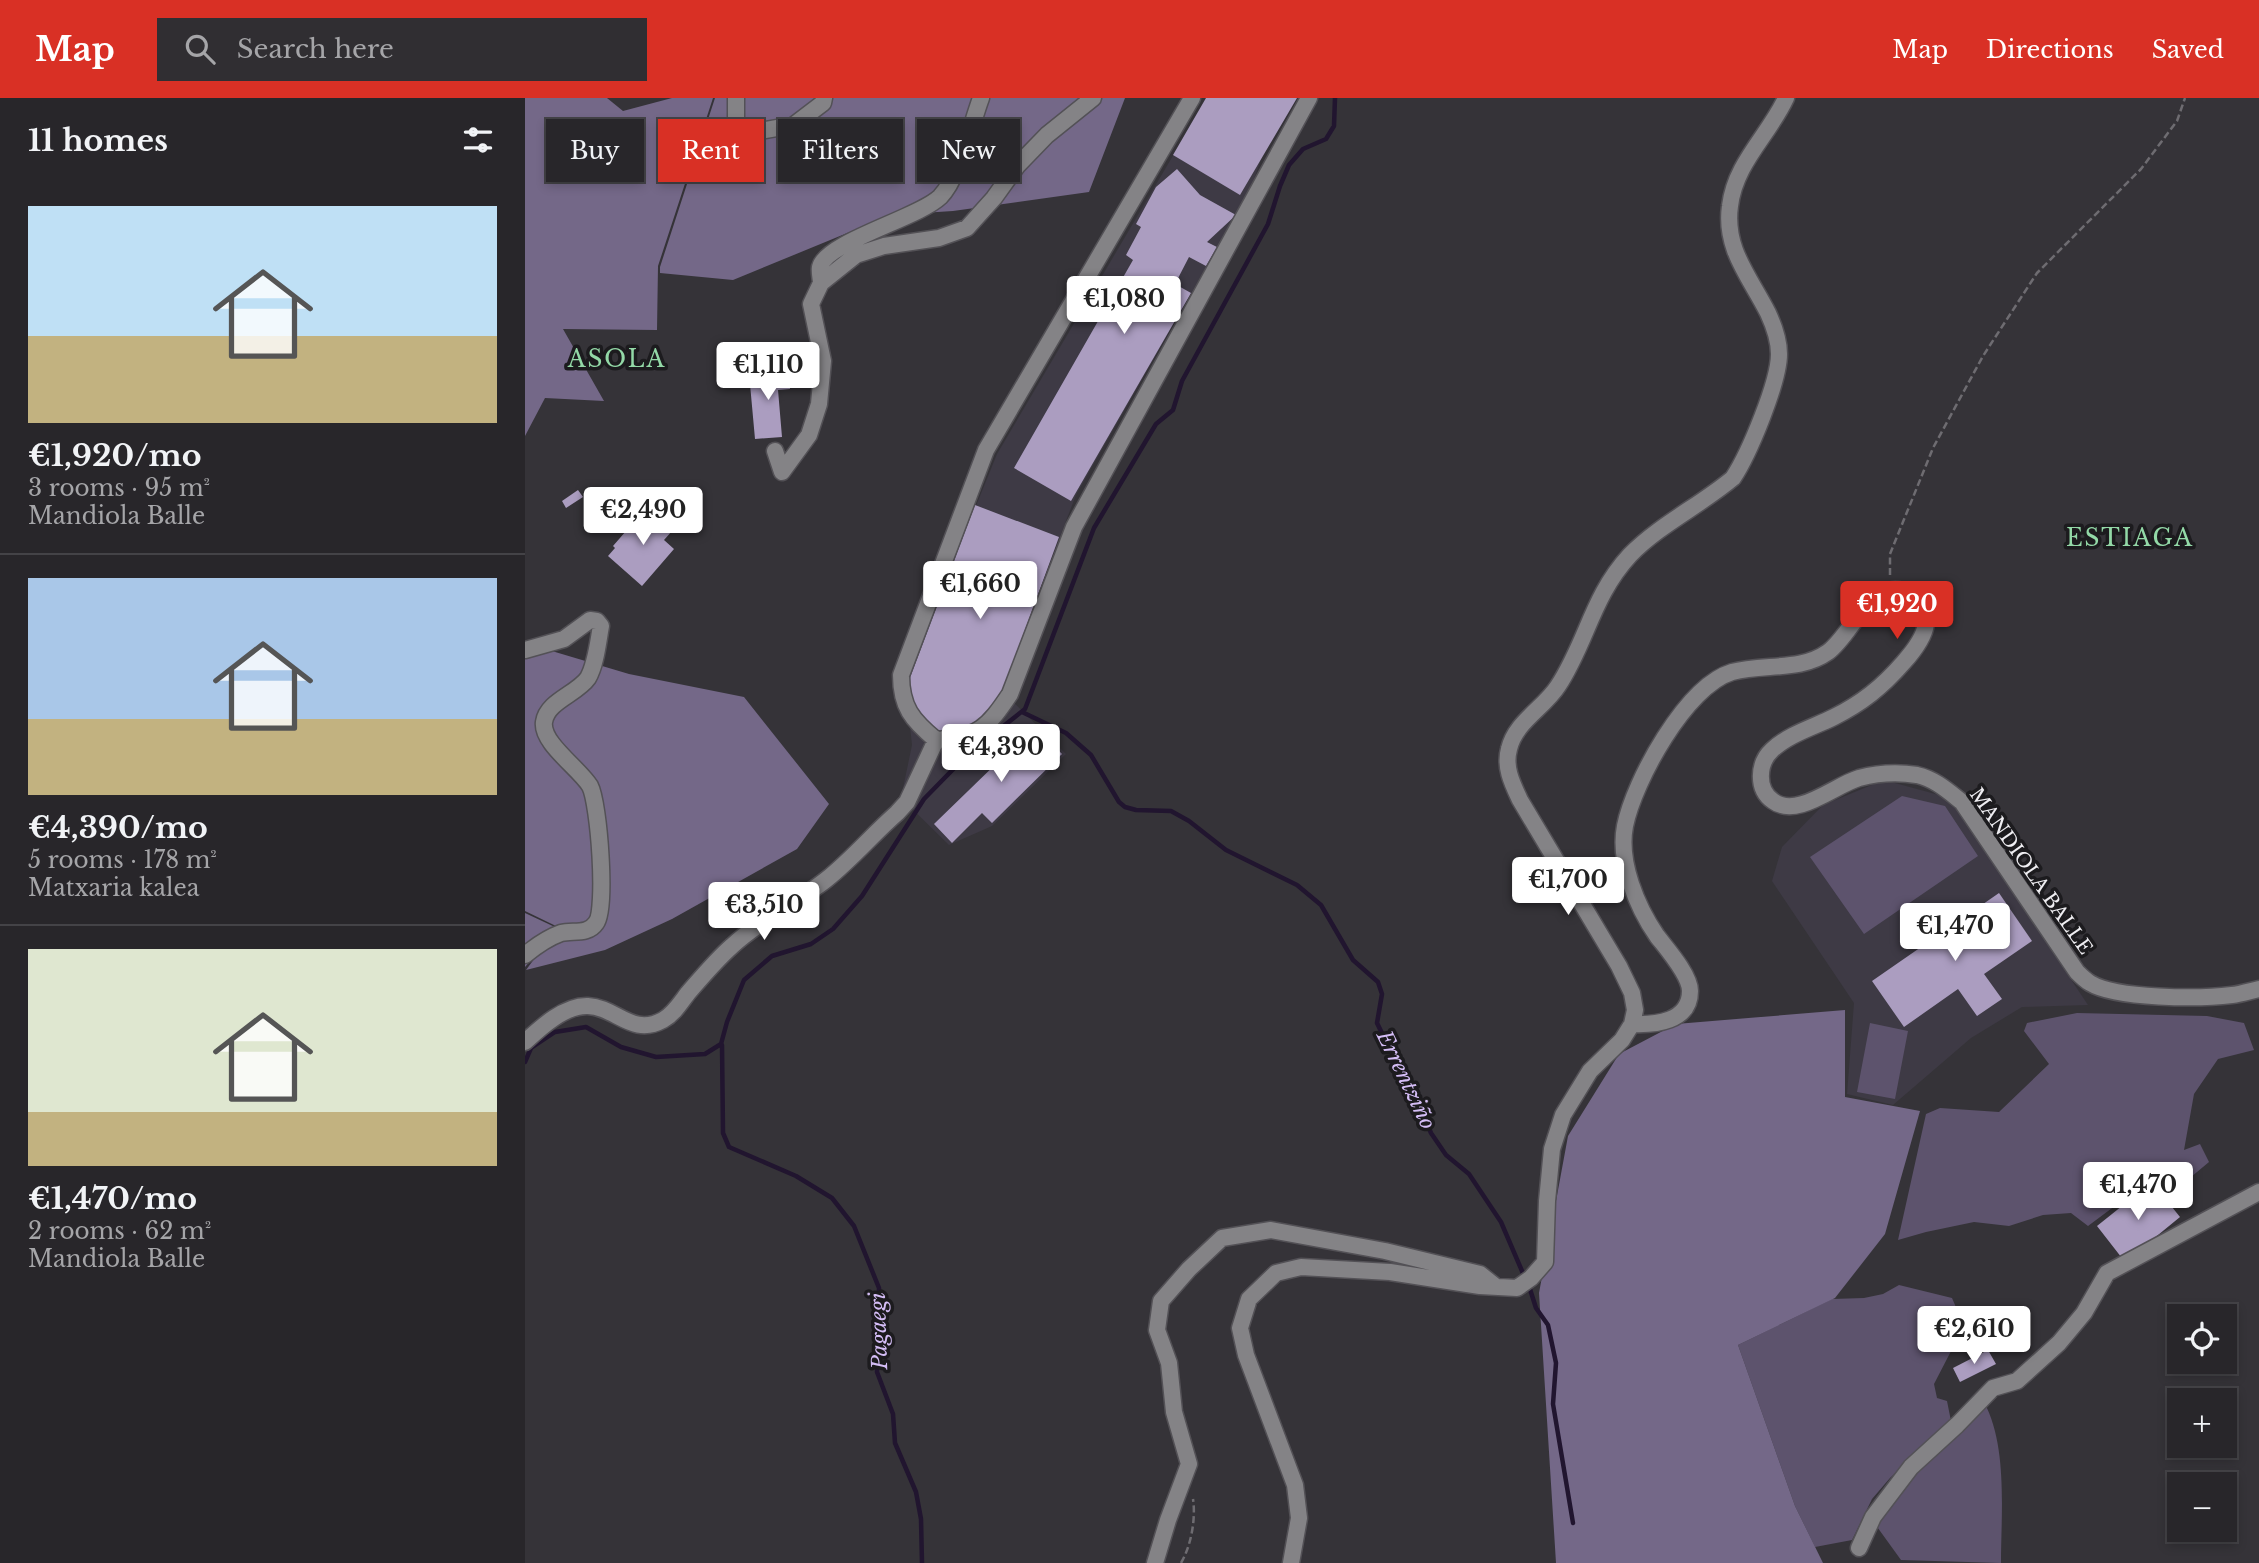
<!DOCTYPE html>
<meta charset="utf-8">
<style>
:root{--surface:#28262a;--page:#302e32;--text:#f1f3f6;--muted:#a5a5a8;--line:#444347;--accent:#d93025}
body{margin:0;font-family:"Libre Baskerville",serif;background:var(--page);color:var(--text);height:100vh;display:flex;flex-direction:column;font-size:26px;white-space:nowrap}
*{box-sizing:border-box;margin:0}
p{font-size:23px;color:var(--muted)}
.icon{flex:none;width:38px;height:38px;fill:none;stroke:currentColor;stroke-width:2;stroke-linecap:round;stroke-linejoin:round}
.map{position:relative;flex:1;overflow:hidden}
.side{display:flex;flex-direction:column;background:var(--surface);width:525px}
.side>*{flex:none}
.hud{position:absolute;left:21px;top:21px;width:665px;height:63px;display:flex;gap:14px}
.buttons{position:absolute;left:1642px;top:1206px;display:grid;gap:14px}
.buttons a{display:grid;place-items:center;width:70px;height:70px;border-radius:0px;background:var(--surface);box-shadow:0 4px 10px #0003,0 0 0 2px var(--line);font-size:35px}
.price{position:absolute;translate:-50% -60px;padding:0 16px;border-radius:7px;background:#fff;color:#222;font-size:23px;line-height:46px;filter:drop-shadow(0 2px 4px #0008)}
.price::after{content:'';position:absolute;left:50%;top:42px;width:21px;height:16px;margin-left:-10px;background:inherit;clip-path:polygon(0 0,100% 0,50% 100%)}
.price.current{background:var(--accent);color:#fff}
ul{padding:0;list-style:none}
li{display:grid;align-content:center;gap:14px;height:371px;padding:0 28px}
li+li{border-top:2px solid var(--line)}
li span{display:grid;place-items:center;height:217px;border-radius:0px;color:#555}
li>.icon{margin-inline-start:auto}
span .icon{width:126px;height:126px;fill:#fffc;stroke-width:1}
li b{font-size:30px}
h2{display:flex;justify-content:space-between;align-items:center;height:84px;padding:0 28px;font-size:30px}
.pill{padding:0 24px;border-radius:0px;background:var(--surface);box-shadow:0 4px 10px #0003,0 0 0 2px var(--line);font-size:24px;line-height:63px}
.pill.current{background:var(--accent);color:#fff}
header{display:flex;align-items:center;gap:42px;box-sizing:border-box;height:98px;padding:0 35px;background:var(--accent);color:#fff}
header strong{font-size:33px}
nav{display:flex;gap:38px;margin-inline-start:auto;font-size:24px}
.search{width:490px;height:63px;background:var(--page);display:flex;align-items:center;gap:18px;box-sizing:border-box;padding:0 24px;border-radius:0px;color:var(--muted);font-size:26px}
main{display:flex;flex:1;min-height:0}
.map>svg:first-child{display:block}
.built{fill:#3e3a45}
.green{fill:#5d536d}
.forest{fill:#746888}
.lines{fill:none;stroke-linecap:round;stroke-linejoin:round}
.stream{stroke:#21152f;stroke-width:4.5}
.building{fill:#ab9dc0}
.minor-casing{stroke:#535156;stroke-width:19}
.path{stroke:#6e6c71;stroke-width:2.5;stroke-dasharray:7 3.5;stroke-linecap:butt}
.minor{stroke:#848386;stroke-width:16}
.labels{text-anchor:middle;dominant-baseline:central;stroke-width:7;stroke-linejoin:round;paint-order:stroke}
.street-label{font-size:19px;fill:#efeef2;stroke:#1c1b1e}
.water-label{font-size:21px;font-style:italic;fill:#d4bdf6;stroke:#1c1b1e}
.quarter-label{font-size:23px;letter-spacing:2px;fill:#93d9a7;stroke:#1c1b1e}
</style>
<header>
<strong>Map</strong>
<div class="search"><svg class="icon" aria-label="search" viewBox="0 0 24 24"><circle cx="10" cy="10" r="6"/><path d="M15 15l6 6"/></svg>Search here</div>
<nav><a>Map</a><a>Directions</a><a>Saved</a></nav>
</header>
<main>
<section class="side">
<h2>11 homes<svg class="icon" aria-label="filters" viewBox="0 0 24 24"><path d="M4 7h16M4 17h16"/><circle cx="9" cy="7" r="2"/><circle cx="15" cy="17" r="2"/></svg></h2>
<ul>
<li><span style="background:linear-gradient(#bfe0f5 60%,#c2b280 0)"><svg class="icon" aria-label="home" viewBox="0 0 24 24"><path d="M3 11l9-7 9 7M6 9v11h12V9"/></svg></span><div><b>€1,920/mo</b><p>3 rooms · 95 m²</p><p>Mandiola Balle</p></div></li>
<li><span style="background:linear-gradient(#a9c7e8 65%,#c2b280 0)"><svg class="icon" aria-label="home" viewBox="0 0 24 24"><path d="M3 11l9-7 9 7M6 9v11h12V9"/></svg></span><div><b>€4,390/mo</b><p>5 rooms · 178 m²</p><p>Matxaria kalea</p></div></li>
<li><span style="background:linear-gradient(#dfe7d0 75%,#c2b280 0)"><svg class="icon" aria-label="home" viewBox="0 0 24 24"><path d="M3 11l9-7 9 7M6 9v11h12V9"/></svg></span><div><b>€1,470/mo</b><p>2 rooms · 62 m²</p><p>Mandiola Balle</p></div></li>
</ul>
</section>
<div class="map">
<svg width="1734" height="1465" viewBox="0 0 1734 1465">
<rect width="100%" height="100%" fill="#353338"/>
<!-- built -->
<path class="built" d="M682,0L740,50L725,92L551,397L476,592L541,656L467,728L424,747L376,700L387,647L380,583L472,356Z
M1359,682L1414,697L1431,709L1563,907L1497,909L1446,940L1368,1007L1322,996L1329,905L1247,783L1257,749L1298,707Z"/>
<!-- green -->
<path class="green" d="M1377,698L1420,708L1453,758L1339,836L1285,759Z
M1552,915L1682,918L1719,925L1729,952L1693,961L1669,996L1659,1052L1675,1046L1684,1064L1660,1084L1641,1095L1626,1081L1563,1128L1546,1115L1518,1117L1484,1128L1449,1124L1401,1134L1373,1142L1401,1016L1415,1010L1474,1014L1524,966L1499,933L1502,925Z
M1345,925L1383,933L1370,1001L1332,994Z
M1374,1187L1427,1200L1439,1228L1409,1286L1412,1300L1422,1303L1426,1323L1365,1380L1347,1401L1327,1442L1290,1449L1270,1408L1213,1247L1307,1201L1339,1200L1358,1196Z
M1459,1304C1483,1349 1476,1415 1476,1465L1376,1462L1350,1426L1371,1394Z"/>
<!-- forest -->
<path class="forest" d="M0,0H82L98,13L147,0H188L133,168L132,232L38,231L79,303L20,300L0,338Z
M190,0H600L564,94L428,113L366,117L208,182L135,175V169Z
M0,545L104,576L219,599L304,706L272,751L147,821L80,852L1,872L21,845L0,869V815L32,830L33,829L0,813Z
M1320,912V999L1395,1013L1360,1136L1310,1200L1213,1247L1270,1408L1298,1465H1031L1014,1195L1043,1038L1094,956L1151,926Z"/>
<g class="lines">
<!-- stream -->
<path class="stream" d="M497,614L541,635L566,657L594,704L600,709L611,712L646,713L664,723L701,752L772,787L796,807L828,862L853,884L857,896L852,925L875,972L884,984L906,1035L921,1057L944,1076L976,1124L1000,1180
M197,947L198,1035L204,1049L271,1078L307,1100L329,1128L354,1190L352,1274L368,1316L370,1345L391,1394L396,1421L397,1465
M0,964L6,950L30,934L61,929L96,949L131,959L180,956L196,946L202,924L219,882L247,858L286,846L308,831L337,798L399,701L443,656L500,611L569,430L631,326L648,312L657,283L743,126L755,88L764,67L778,51L801,41L809,28L810,0
M1004,1188L1011,1210L1023,1227L1031,1265L1028,1306L1048,1425"/>
</g>
<!-- building -->
<path class="building" d="M681,0H772L715,97L648,57Z
M652,71L675,97L711,117L682,144L692,149L681,168L664,159L650,186L666,195L546,403L489,370L608,162L601,157L616,129L611,126L631,89Z
M264,272L265,291L253,292L257,339L230,341L224,275Z
M53,392L58,399L41,410L37,403Z
M127,398L135,399L133,414L125,413Z
M450,407L534,439L476,597L465,618L447,632L418,634L409,631L387,610L383,585Z
M121,410L147,433L139,442L149,451L117,488L83,458L90,450L88,448Z
M510,628L537,656L467,725L457,715L427,745L409,726Z
M1474,795L1507,843L1459,876L1477,901L1452,918L1433,891L1379,929L1347,883Z
M1627,1084L1655,1119L1600,1164L1572,1128Z
M1463,1252L1471,1266L1435,1284L1428,1270Z"/>
<g class="lines">
<defs>
<path id="minor" d="M211,0V25L224,35L269,27L298,5L299,0
M667,0L461,352L376,577C376,609 387,622 411,642C453,640 463,629 485,596L549,429L784,0
M296,185C296,181 294,174 295,169C301,144 393,120 415,99C434,80 446,27 456,0
M250,353L257,374L284,337L294,306L298,263L286,206L296,185L331,157L359,148L414,140L442,130L469,100L492,68L522,37L568,0
M0,552L39,541L65,522L72,523L76,528C73,544 71,566 63,580C52,596 22,603 19,624C16,645 54,670 65,688C74,705 82,812 71,825C63,837 48,832 36,835C22,840 11,848 0,857
M1107,926C1130,927 1165,924 1165,893C1165,877 1142,851 1132,838C1112,809 1093,764 1100,728C1109,683 1161,588 1207,574C1239,565 1275,574 1303,554C1329,535 1346,476 1386,496C1396,502 1402,514 1401,526C1399,540 1387,555 1378,565C1357,589 1337,605 1309,619C1289,629 1264,636 1247,652C1233,665 1231,691 1248,703C1272,721 1310,687 1334,680C1353,675 1373,674 1392,677C1410,681 1423,693 1437,704L1552,874C1556,878 1560,882 1565,885C1591,901 1675,901 1707,897C1716,896 1725,893 1734,891
M0,944C16,929 40,907 63,908C91,909 107,939 138,922C149,916 156,904 163,895C177,879 191,862 207,848C236,821 272,805 302,781C327,761 348,736 372,715L382,704L411,642
M1334,1450L1348,1419L1386,1369L1432,1327L1468,1290L1492,1283L1534,1245L1559,1215L1582,1175L1734,1094
M630,1465L643,1422L664,1366L649,1314L644,1265L632,1232L636,1203L664,1171L697,1140L746,1132L860,1153L955,1176L970,1188
M766,1465L774,1420L770,1387L721,1257L715,1230L724,1201L751,1175L776,1169L865,1174L955,1188L992,1190L1006,1180L1020,1164L1022,1103L1027,1051L1038,1017L1065,973L1097,942L1107,926L1110,912L1107,895L1094,868L995,702C987,685 979,669 984,651C990,624 1019,610 1033,588C1062,544 1067,498 1105,457C1134,427 1176,407 1208,380C1224,356 1254,284 1254,256C1254,242 1249,228 1243,215C1225,179 1199,151 1205,108C1210,65 1244,37 1261,0"/>
</defs>
<!-- minor casing -->
<use href="#minor" class="minor-casing"/>
<!-- path -->
<path class="path" d="M1365,477V456L1408,350L1458,258L1512,175L1616,71L1652,23L1660,0
M656,1465C666,1448 671,1421 668,1401"/>
<!-- minor -->
<use href="#minor" class="minor"/>
</g>
<g class="labels">
<!-- street labels -->
<g class="street-label">
<text transform="translate(1506 773) rotate(55)">MANDIOLA BALLE</text>
</g>
<!-- water labels -->
<g class="water-label">
<text transform="translate(881 982) rotate(64)">Errentziño</text>
<text transform="translate(354 1233) rotate(-92)">Pagaegi</text>
</g>
<!-- quarter labels -->
<g class="quarter-label">
<text x="92" y="261">ASOLA</text>
<text x="1605" y="440">ESTIAGA</text>
</g>
</g>
</svg>
<div class="buttons">
<a><svg class="icon" aria-label="locate" viewBox="0 0 24 24"><circle cx="12" cy="12" r="6"/><path d="M12 2v4M12 18v4M2 12h4M18 12h4"/></svg></a>
<a>+</a>
<a>−</a>
</div>
<b class="price" style="left:599px;top:238px">€1,080</b>
<b class="price" style="left:243px;top:304px">€1,110</b>
<b class="price" style="left:118px;top:449px">€2,490</b>
<b class="price" style="left:455px;top:523px">€1,660</b>
<b class="price current" style="left:1372px;top:543px">€1,920</b>
<b class="price" style="left:476px;top:686px">€4,390</b>
<b class="price" style="left:1043px;top:819px">€1,700</b>
<b class="price" style="left:239px;top:844px">€3,510</b>
<b class="price" style="left:1430px;top:865px">€1,470</b>
<b class="price" style="left:1613px;top:1124px">€1,470</b>
<b class="price" style="left:1449px;top:1268px">€2,610</b>
<div class="hud">
<a class="pill">Buy</a>
<a class="pill current">Rent</a>
<a class="pill">Filters</a>
<a class="pill">New</a>
</div>
</div>
</main>
